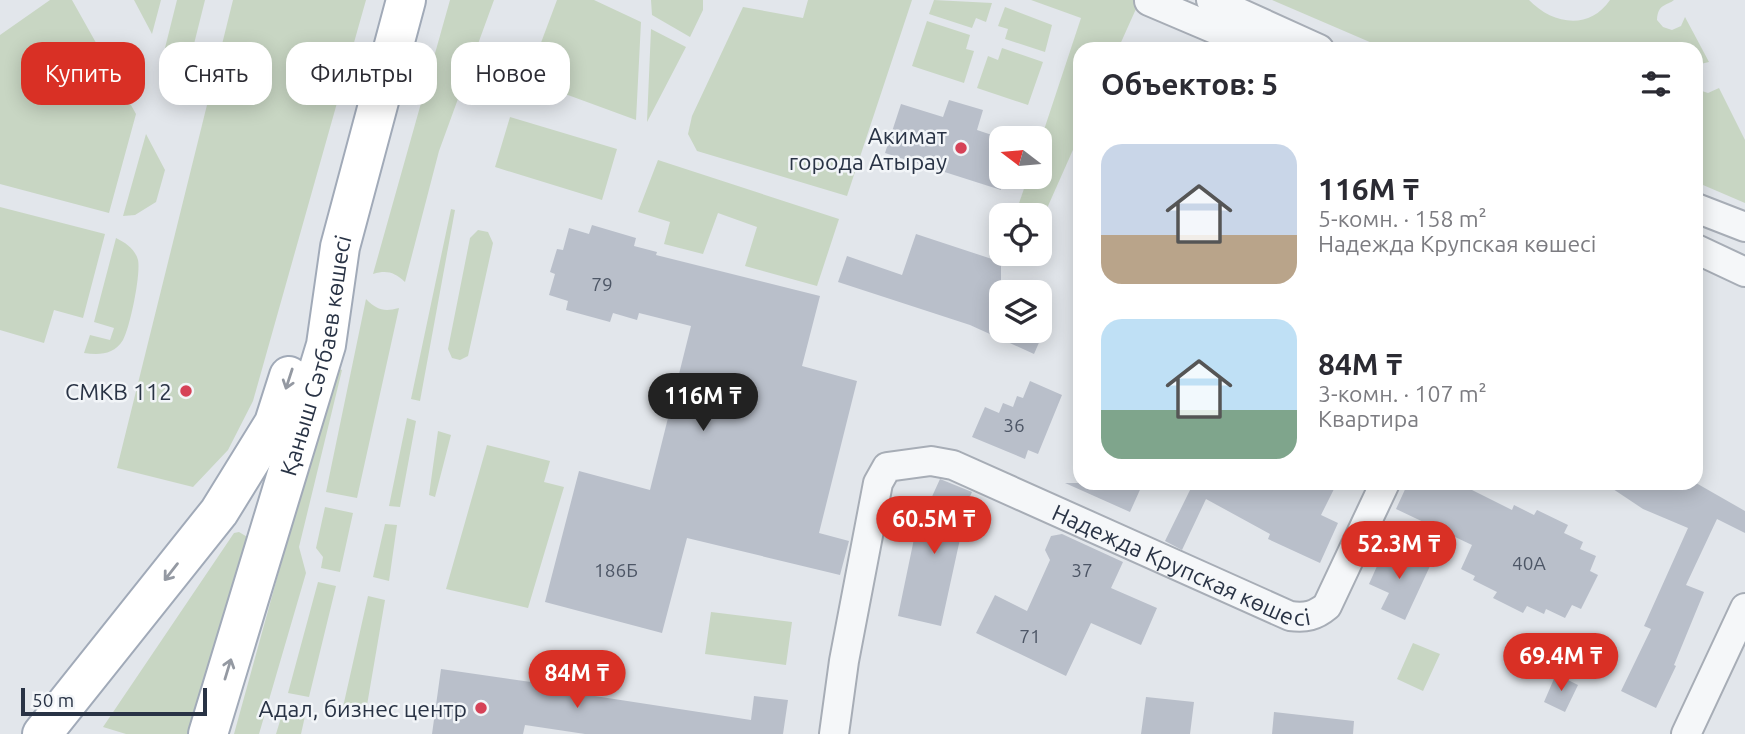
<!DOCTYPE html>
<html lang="ru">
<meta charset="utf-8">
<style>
:root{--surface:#fff;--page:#f7f7f7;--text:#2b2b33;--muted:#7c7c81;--accent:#d93025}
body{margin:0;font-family:Ubuntu,sans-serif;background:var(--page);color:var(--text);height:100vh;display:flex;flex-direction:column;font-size:26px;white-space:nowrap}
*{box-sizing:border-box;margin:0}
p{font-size:23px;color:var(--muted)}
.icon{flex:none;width:38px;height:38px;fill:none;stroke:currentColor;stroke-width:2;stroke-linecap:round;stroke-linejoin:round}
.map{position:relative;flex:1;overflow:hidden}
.details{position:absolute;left:1073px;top:42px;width:630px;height:448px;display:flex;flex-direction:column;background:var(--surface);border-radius:21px;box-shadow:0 4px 18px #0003}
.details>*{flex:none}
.hud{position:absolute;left:21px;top:42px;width:665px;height:63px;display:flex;gap:14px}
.needle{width:46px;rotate:286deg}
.controls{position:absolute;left:989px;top:126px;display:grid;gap:14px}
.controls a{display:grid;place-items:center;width:63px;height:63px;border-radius:14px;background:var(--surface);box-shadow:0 4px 18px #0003;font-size:35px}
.scale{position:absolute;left:21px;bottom:18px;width:186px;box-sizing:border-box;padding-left:7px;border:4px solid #293345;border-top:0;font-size:19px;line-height:24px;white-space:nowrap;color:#293345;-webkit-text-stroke:5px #f2f5f8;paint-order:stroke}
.price{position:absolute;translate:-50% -60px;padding:0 16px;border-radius:24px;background:var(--accent);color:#fff;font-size:23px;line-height:46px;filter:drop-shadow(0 2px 4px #0008)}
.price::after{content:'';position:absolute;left:50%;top:42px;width:21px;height:16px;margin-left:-10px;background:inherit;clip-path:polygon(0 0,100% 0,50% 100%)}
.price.on{background:#222;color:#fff}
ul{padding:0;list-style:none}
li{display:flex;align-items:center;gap:21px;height:175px;padding:0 28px}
li span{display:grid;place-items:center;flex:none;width:196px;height:140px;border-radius:21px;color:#555}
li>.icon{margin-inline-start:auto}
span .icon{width:84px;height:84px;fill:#fffc;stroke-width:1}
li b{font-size:30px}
h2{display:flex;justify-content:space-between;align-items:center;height:84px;padding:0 28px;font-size:30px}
.chip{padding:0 24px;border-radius:21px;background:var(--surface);box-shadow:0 4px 18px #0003;font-size:24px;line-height:63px}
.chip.on{background:var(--accent);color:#fff}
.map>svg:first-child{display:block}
.green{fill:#c8d6c3}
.building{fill:#b9bfca}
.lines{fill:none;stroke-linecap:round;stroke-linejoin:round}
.street-casing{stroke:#a7adb6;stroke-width:32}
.primary-casing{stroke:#a1aab8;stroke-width:42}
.street{stroke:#f5f7f9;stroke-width:28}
.primary{stroke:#fff;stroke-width:38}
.oneway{stroke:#9499a2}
.poi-dot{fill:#d64257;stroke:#f2f5f8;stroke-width:2.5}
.labels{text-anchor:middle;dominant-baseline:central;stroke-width:5;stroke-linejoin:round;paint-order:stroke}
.number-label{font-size:19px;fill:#4d5666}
.poi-label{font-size:23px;fill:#293345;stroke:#f2f5f8;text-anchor:end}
.street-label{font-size:23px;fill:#293345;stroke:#f2f5f8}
</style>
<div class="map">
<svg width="1745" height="734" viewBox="0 0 1745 734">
<rect width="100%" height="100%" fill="#e2e6eb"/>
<!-- green -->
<path class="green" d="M50,0H72L136,114L109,213L0,184V35Z
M134,0H161L152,34Z
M177,0H205L185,80L164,52Z
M233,0H366L253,401L228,450L193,487L117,468Z
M450,0H494L439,151L405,282C394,272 387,270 373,274Z
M557,0H594L641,22L636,120L527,80Z
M651,0H703V10L690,37L652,15Z
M808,0H912L847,196L697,151L688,134L692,116L743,7L803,18Z
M934,0L992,3L986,22L976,18L972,28L929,14Z
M1031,0H1140L1118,49H1080V134L1040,224V215H1015L1028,177H1040V142L1081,18Z
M1272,0H1529C1552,24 1589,31 1610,0H1674C1667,6 1658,3 1657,20L1663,27L1672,30L1681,26L1685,17L1709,62L1696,65V49H1386Z
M1005,7L1052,25L1045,52L1005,39L1008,29L998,26Z
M927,21L970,35L966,49L974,51L964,83L912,66Z
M651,29L686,47L647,122Z
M1002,48L1043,62L1028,105L977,88L988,56L998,60Z
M1719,88L1745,140V203L1696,182V89L1708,93Z
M510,117L617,149L602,200L495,167Z
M146,134L165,170L156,202L135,215L123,216Z
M658,160L839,219L817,286L745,266L757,227L718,213L703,254L664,244L670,222L638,212Z
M0,207L105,234L83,318L54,310L44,343L0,330Z
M451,209L455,210L420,401L411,399Z
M478,230L488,232L493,243L468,356L460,360L452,358L448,349L470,238Z
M116,238C126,243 135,249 138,260C141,274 130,328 123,340C114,355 99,355 84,353L90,335L110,340L114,328L94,322Z
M366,299C377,310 384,312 399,308L357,498L326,492Z
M335,368L342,370L299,547L306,573L259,734H234Z
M407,418L416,421L400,507L389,506Z
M438,431L451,435L435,497L429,495Z
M487,445L550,461L544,482L564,487L528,608L446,589Z
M325,507L353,513L340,572L321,568L323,557L316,548Z
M385,524L397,525L389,581L373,577Z
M239,532L249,538L190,734H126L103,727L234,533Z
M318,582L336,586L309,697L288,693Z
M368,596L385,600L366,711L343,707Z
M711,612L792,622L786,665L705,654Z
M1413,643L1440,654L1423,691L1397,679Z
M283,711L305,716L301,734H276Z"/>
<!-- building -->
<path class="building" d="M949,100L983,110L977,130L1001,138V190L885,153L901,104L943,117Z
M592,225L636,238L634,246L657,252L656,255L820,296L802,366L857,381L819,533L849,541L840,575L687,538L662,633L545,602L579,471L650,490L691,326L639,313L637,320L613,313L610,322L566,310L568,301L549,295L555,274L550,272L557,249L563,250L569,228L589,234Z
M916,234L1001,262V331H1044L1034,354L970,325L838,282L847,256L902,275Z
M1030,381L1062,395L1038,454L1028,450L1025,459L972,437L985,407L999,413L1003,403L1013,407L1017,396L1023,398Z
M940,479L972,492L952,537L960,539L941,626L898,616L915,534Z
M1065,483H1143L1130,512Z
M1178,483H1337L1321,515L1338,523L1320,563L1268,539L1270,534L1206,499L1182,550L1165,541L1190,490Z
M1408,483H1458L1512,510L1514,505L1534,515L1537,510L1568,525L1564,533L1583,542L1580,549L1596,556L1590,571L1598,575L1581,609L1572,605L1565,618L1546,609L1544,614L1527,606L1523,613L1493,598L1497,592L1473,580L1475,576L1461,569L1472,545L1396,509Z
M1604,483H1696L1745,511V533L1717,519L1686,585L1704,592L1674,665L1676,666L1656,708L1621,691L1651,629L1644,626L1688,528L1643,509Z
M1062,534L1123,562L1111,588L1157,608L1141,645L1091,623L1066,676L976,633L995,595L1027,611L1050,560L1045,550L1051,536Z
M1386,546L1430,566L1405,620L1381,609L1389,593L1369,584Z
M441,669L559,686L562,669L591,673L588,695L751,720L754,696L788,700L783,734H585L525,725L523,734H432Z
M1556,674L1578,685L1565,712L1544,702Z
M1146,697L1194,702L1190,734H1141Z
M1274,712L1354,721L1353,734H1272Z"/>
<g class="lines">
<defs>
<g id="street">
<path d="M1211,0L1319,49"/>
<path d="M1149,1L1262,49"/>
<path d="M1696,208L1745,227"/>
<path d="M1696,249L1745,272"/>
<path id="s1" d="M834,734L844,661L878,483L887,467L931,461L953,465L1290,616C1306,618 1315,616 1327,606L1385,483"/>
<path d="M1686,734L1745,608"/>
</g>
<g id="primary">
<path d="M42,734L219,512L274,423L289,376"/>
<path id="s2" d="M208,734L326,345L340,247L406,0"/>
</g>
</defs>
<!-- street casing -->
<use href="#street" class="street-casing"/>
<!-- primary casing -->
<use href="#primary" class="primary-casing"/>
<!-- street -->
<use href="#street" class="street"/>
<!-- primary -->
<use href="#primary" class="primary"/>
</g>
<!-- one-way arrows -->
<defs><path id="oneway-shaft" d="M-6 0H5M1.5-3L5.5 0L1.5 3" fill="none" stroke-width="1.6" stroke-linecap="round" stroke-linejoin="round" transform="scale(1.75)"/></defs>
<g class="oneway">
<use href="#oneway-shaft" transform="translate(289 379) rotate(108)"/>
<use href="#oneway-shaft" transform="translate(171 572) rotate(128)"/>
<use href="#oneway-shaft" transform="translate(228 669) rotate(-73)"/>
</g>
<!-- markers -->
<g class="poi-dot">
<circle cx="961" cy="148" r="7"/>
<circle cx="186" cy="391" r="7"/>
<circle cx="481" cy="708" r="7"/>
</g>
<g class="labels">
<!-- number labels -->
<g class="number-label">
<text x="602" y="284">79</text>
<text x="1014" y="425">36</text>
<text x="1529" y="563">40А</text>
<text x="616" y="570">186Б</text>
<text x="1082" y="570">37</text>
<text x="1030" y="636">71</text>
</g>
<!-- poi labels -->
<g class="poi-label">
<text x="947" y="135">Акимат<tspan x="947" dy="26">города Атырау</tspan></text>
<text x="172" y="391">СМКВ 112</text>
<text x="467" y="708">Адал, бизнес центр</text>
</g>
<!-- street labels -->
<g class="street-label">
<text stroke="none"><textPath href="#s2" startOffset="394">Қаныш Сәтбаев көшесі</textPath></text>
<text stroke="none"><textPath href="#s1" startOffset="590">Надежда Крупская көшесі</textPath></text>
</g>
</g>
</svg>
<div class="controls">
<a><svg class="needle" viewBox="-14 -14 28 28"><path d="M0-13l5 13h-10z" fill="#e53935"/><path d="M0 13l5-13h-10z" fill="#7c7c81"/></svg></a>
<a><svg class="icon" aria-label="locate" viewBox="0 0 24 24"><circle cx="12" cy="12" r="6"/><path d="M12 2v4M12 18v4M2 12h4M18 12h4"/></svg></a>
<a><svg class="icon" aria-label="layers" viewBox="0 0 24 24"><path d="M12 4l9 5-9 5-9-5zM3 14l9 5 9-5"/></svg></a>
</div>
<div class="scale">50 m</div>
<b class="price on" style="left:703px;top:433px">116M ₸</b>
<b class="price" style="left:934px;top:556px">60.5M ₸</b>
<b class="price" style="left:1399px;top:581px">52.3M ₸</b>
<b class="price" style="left:1561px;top:693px">69.4M ₸</b>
<b class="price" style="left:577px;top:710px">84M ₸</b>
<div class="hud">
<a class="chip on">Купить</a>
<a class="chip">Снять</a>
<a class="chip">Фильтры</a>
<a class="chip">Новое</a>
</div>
<section class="details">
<h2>Объектов: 5<svg class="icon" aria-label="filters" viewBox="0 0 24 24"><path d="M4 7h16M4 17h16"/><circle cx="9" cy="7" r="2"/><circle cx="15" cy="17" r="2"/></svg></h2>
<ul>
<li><span style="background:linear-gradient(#c9d6e8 65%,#b9a48a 0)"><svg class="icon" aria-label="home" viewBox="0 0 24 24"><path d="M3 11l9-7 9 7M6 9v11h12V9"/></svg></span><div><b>116M ₸</b><p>5-комн. · 158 m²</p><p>Надежда Крупская көшесі</p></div></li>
<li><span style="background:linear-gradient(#bfe0f5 65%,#7fa58c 0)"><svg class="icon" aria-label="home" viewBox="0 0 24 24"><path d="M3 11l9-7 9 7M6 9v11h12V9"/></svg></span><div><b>84M ₸</b><p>3-комн. · 107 m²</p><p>Квартира</p></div></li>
</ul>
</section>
</div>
